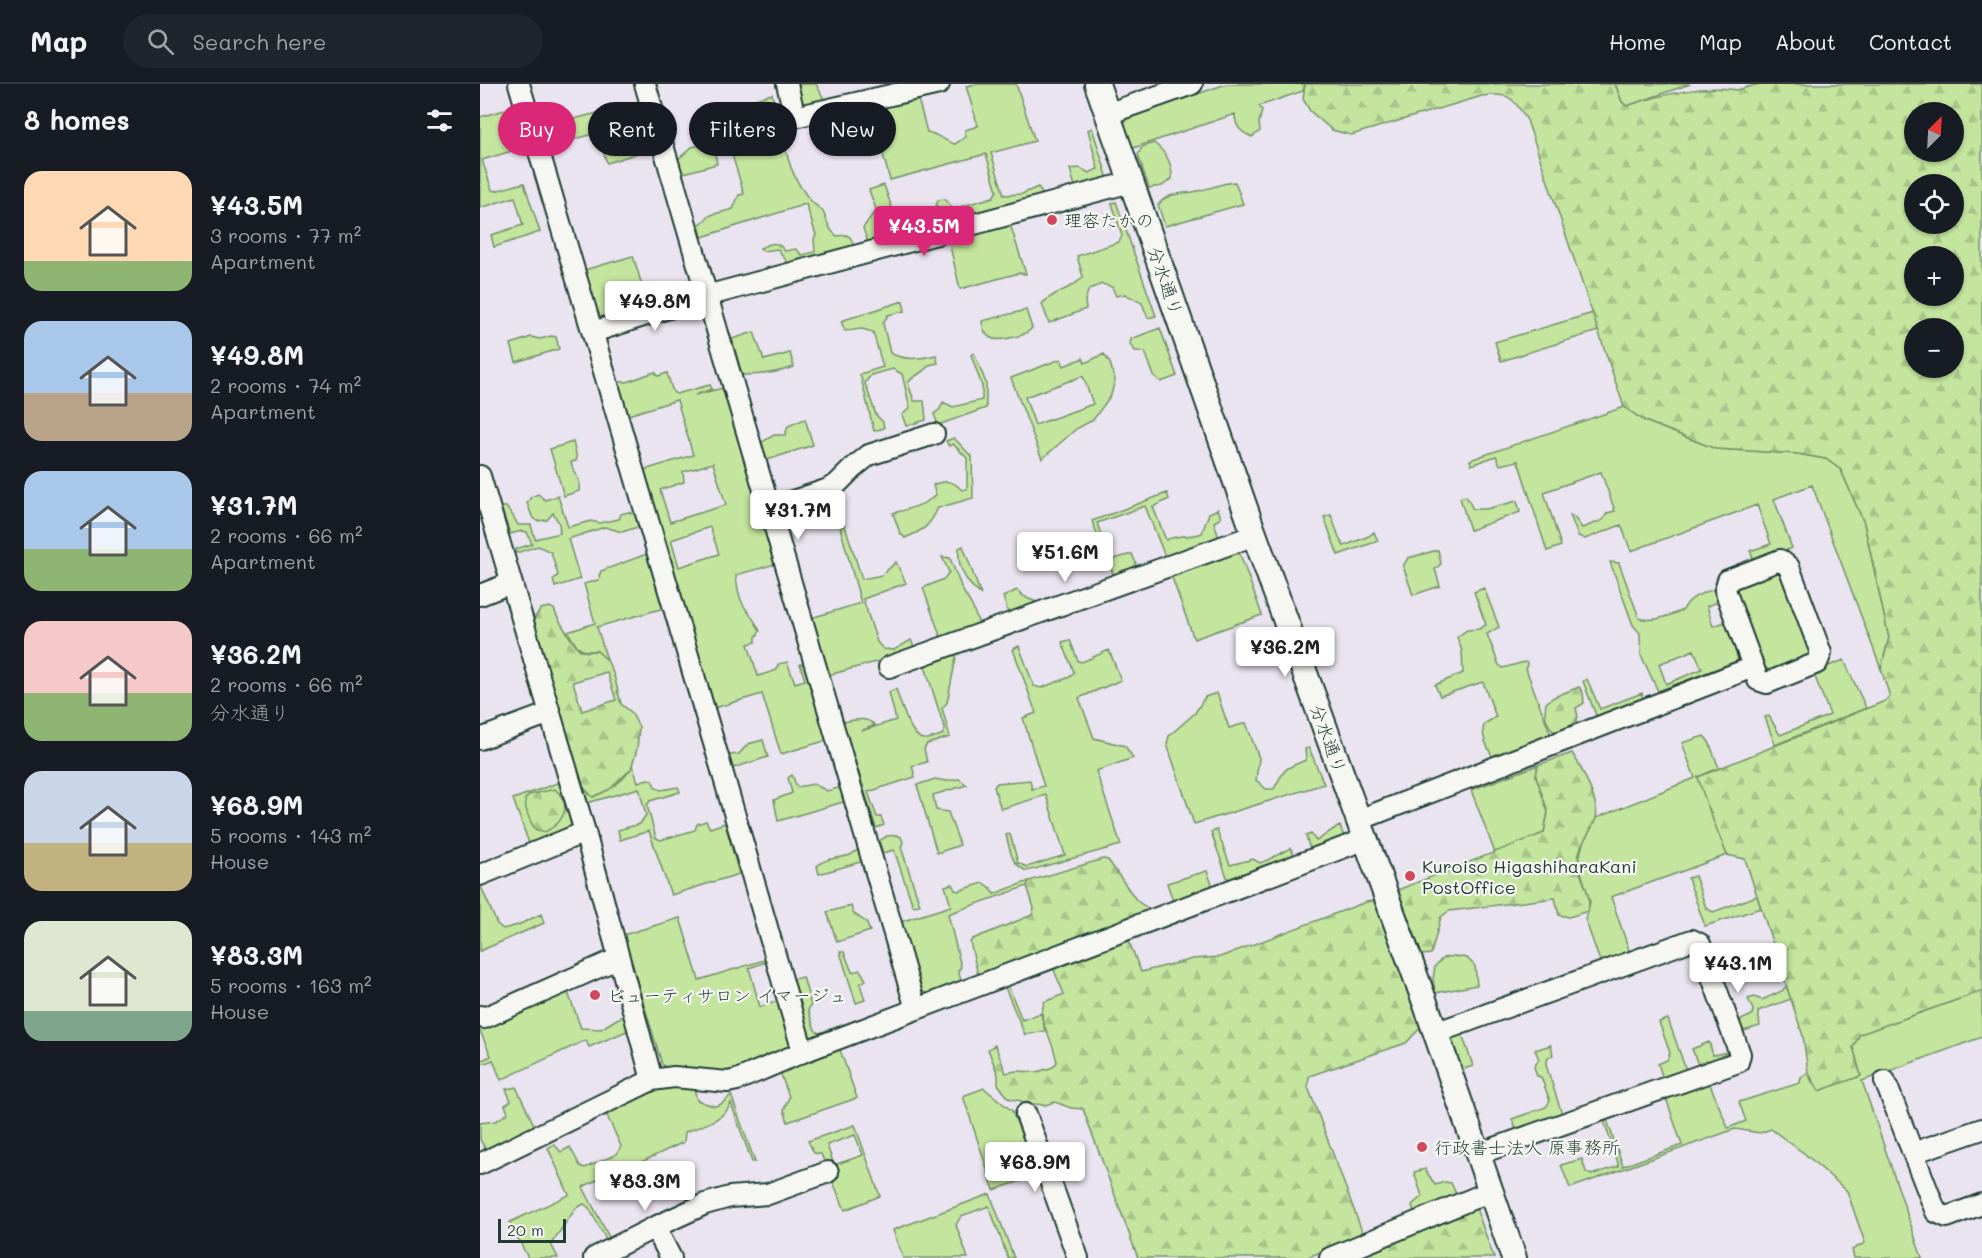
<!DOCTYPE html>
<meta charset="utf-8">
<style>
:root{--surface:#171b24;--page:#20242c;--text:#f1f3f6;--muted:#9ea1a6;--line:#363941;--accent:#db2777}
body{margin:0;font-family:Mali,"Klee One",sans-serif;background:var(--page);color:var(--text);height:100vh;display:flex;flex-direction:column;font-size:22px;white-space:nowrap}
*{box-sizing:border-box;margin:0}
p{font-size:20px;color:var(--muted)}
.icon{flex:none;width:33px;height:33px;fill:none;stroke:currentColor;stroke-width:2;stroke-linecap:round;stroke-linejoin:round}
.map{position:relative;flex:1;overflow:hidden}
.panel{display:flex;flex-direction:column;background:var(--surface);width:480px}
.panel>*{flex:none}
.hud{position:absolute;left:18px;top:18px;width:570px;height:54px;display:flex;gap:12px}
.needle{width:39px;rotate:24deg}
.buttons{position:absolute;left:1424px;top:18px;display:grid;gap:12px}
.buttons a{display:grid;place-items:center;width:60px;height:60px;border-radius:50%;background:var(--surface);box-shadow:0 2px 4px #0004;font-size:30px}
.scale{position:absolute;left:18px;bottom:15px;width:68px;box-sizing:border-box;padding-left:6px;border:3px solid #1f3d34;border-top:0;font-size:16px;line-height:21px;white-space:nowrap;color:#1f3d34;-webkit-text-stroke:4px #f6f6f2;paint-order:stroke}
.price{position:absolute;translate:-50% -51px;padding:0 14px;border-radius:6px;background:#fff;color:#222;font-size:20px;line-height:39px;filter:drop-shadow(0 2px 3px #0008)}
.price::after{content:'';position:absolute;left:50%;top:36px;width:18px;height:14px;margin-left:-9px;background:inherit;clip-path:polygon(0 0,100% 0,50% 100%)}
.price.current{background:var(--accent);color:#fff}
ul{padding:0;list-style:none}
li{display:flex;align-items:center;gap:18px;height:150px;padding:0 24px}
li span{display:grid;place-items:center;flex:none;width:168px;height:120px;border-radius:18px;color:#555}
li>.icon{margin-inline-start:auto}
span .icon{width:72px;height:72px;fill:#fffc;stroke-width:1}
li b{font-size:26px}
h2{display:flex;justify-content:space-between;align-items:center;height:72px;padding:0 24px;font-size:26px}
.pill{padding:0 21px;border-radius:27px;background:var(--surface);box-shadow:0 2px 4px #0004;font-size:21px;line-height:54px}
.pill.current{background:var(--accent);color:#fff}
header{display:flex;align-items:center;gap:36px;box-sizing:border-box;height:84px;padding:0 30px;background:var(--surface);border-bottom:2px solid var(--line)}
header strong{font-size:28px}
nav{display:flex;gap:33px;margin-inline-start:auto;font-size:21px}
.search{width:420px;height:54px;background:var(--page);display:flex;align-items:center;gap:15px;box-sizing:border-box;padding:0 21px;border-radius:33px;color:var(--muted);font-size:22px}
main{display:flex;flex:1;min-height:0}
.map>svg:first-child{display:block}
.grass{fill:#c4e59e;stroke:#729169;stroke-width:1.5;fill-rule:evenodd}
.forest{fill:url(#forest-firs);stroke:#729169;stroke-width:1.5;fill-rule:evenodd}
.lines{fill:none;stroke-linecap:round;stroke-linejoin:round}
.minor-casing{stroke:#1f3d34;stroke-width:24}
.tertiary-casing{stroke:#1f3d34;stroke-width:28}
.minor{stroke:#f6f6f2;stroke-width:20}
.tertiary{stroke:#f6f6f2;stroke-width:24}
.poi-dot{fill:#d1495b;stroke:#f6f6f2;stroke-width:2}
.labels{text-anchor:middle;dominant-baseline:central;stroke-width:4.5;stroke-linejoin:round;paint-order:stroke}
.poi-label{font-size:18px;fill:#1f3d34;stroke:#f6f6f2;text-anchor:start}
.street-label{font-size:18px;fill:#1f3d34;stroke:#f6f6f2}
</style>
<header>
<strong>Map</strong>
<div class="search"><svg class="icon" aria-label="search" viewBox="0 0 24 24"><circle cx="10" cy="10" r="6"/><path d="M15 15l6 6"/></svg>Search here</div>
<nav><a>Home</a><a>Map</a><a>About</a><a>Contact</a></nav>
</header>
<main>
<section class="panel">
<h2>8 homes<svg class="icon" aria-label="filters" viewBox="0 0 24 24"><path d="M4 7h16M4 17h16"/><circle cx="9" cy="7" r="2"/><circle cx="15" cy="17" r="2"/></svg></h2>
<ul>
<li><span style="background:linear-gradient(#ffd9b3 75%,#8fb573 0)"><svg class="icon" aria-label="home" viewBox="0 0 24 24"><path d="M3 11l9-7 9 7M6 9v11h12V9"/></svg></span><div><b>¥43.5M</b><p>3 rooms · 77 m²</p><p>Apartment</p></div></li>
<li><span style="background:linear-gradient(#a9c7e8 60%,#b9a48a 0)"><svg class="icon" aria-label="home" viewBox="0 0 24 24"><path d="M3 11l9-7 9 7M6 9v11h12V9"/></svg></span><div><b>¥49.8M</b><p>2 rooms · 74 m²</p><p>Apartment</p></div></li>
<li><span style="background:linear-gradient(#a9c7e8 65%,#8fb573 0)"><svg class="icon" aria-label="home" viewBox="0 0 24 24"><path d="M3 11l9-7 9 7M6 9v11h12V9"/></svg></span><div><b>¥31.7M</b><p>2 rooms · 66 m²</p><p>Apartment</p></div></li>
<li><span style="background:linear-gradient(#f6c9c9 60%,#8fb573 0)"><svg class="icon" aria-label="home" viewBox="0 0 24 24"><path d="M3 11l9-7 9 7M6 9v11h12V9"/></svg></span><div><b>¥36.2M</b><p>2 rooms · 66 m²</p><p>分水通り</p></div></li>
<li><span style="background:linear-gradient(#c9d6e8 60%,#c2b280 0)"><svg class="icon" aria-label="home" viewBox="0 0 24 24"><path d="M3 11l9-7 9 7M6 9v11h12V9"/></svg></span><div><b>¥68.9M</b><p>5 rooms · 143 m²</p><p>House</p></div></li>
<li><span style="background:linear-gradient(#dfe7d0 75%,#7fa58c 0)"><svg class="icon" aria-label="home" viewBox="0 0 24 24"><path d="M3 11l9-7 9 7M6 9v11h12V9"/></svg></span><div><b>¥83.3M</b><p>5 rooms · 163 m²</p><p>House</p></div></li>
</ul>
</section>
<div class="map">
<svg width="1502" height="1174" viewBox="0 0 1502 1174">
<defs>
<pattern id="forest-firs" width="22" height="20" patternUnits="userSpaceOnUse" patternTransform="scale(1.5)"><rect width="22" height="20" fill="#c4e59e"/><path d="M5 1l3.5 6h-7zM16 11l3.5 6h-7z" fill="#a8c589"/></pattern>
</defs>
<rect width="100%" height="100%" fill="#eae4f0"/>
<filter id="ink" filterUnits="userSpaceOnUse"><feTurbulence type="fractalNoise" baseFrequency=".0167" numOctaves="2"/><feDisplacementMap in="SourceGraphic" scale="12" xChannelSelector="R" yChannelSelector="G"/><feConvolveMatrix kernelMatrix="1 2 1 2 8 2 1 2 1" color-interpolation-filters="sRGB"/></filter>
<g filter="url(#ink)">
<!-- grass -->
<path class="grass" d="M315,0H336L345,17L327,23L318,14Z
M496,0H536L555,57L511,69L524,111L542,110L558,103L563,111L458,140L455,126L458,116L465,115L473,125L513,113L517,107L506,70L410,96L390,23L437,11L447,48C458,50 464,57 475,60L486,53L485,46L498,42L486,2Z
M746,0H825L823,7L779,22L782,26L779,39L780,47L772,53C760,48 755,42 755,30L650,65L641,43L647,35Z
M1135,0H1210L1147,22L1142,18Z
M292,10L296,28L305,42C302,68 314,99 333,119C336,122 341,124 343,128C349,139 347,144 357,152L366,151L370,153L375,164L309,181L298,165L283,167L280,164C292,159 296,156 305,167L316,165L322,171L335,168L334,155L336,151L326,120L222,153L219,141L231,131L253,125L259,111L264,110L251,67L235,70L237,80L200,90L196,77L212,63L220,61L230,53L242,50L240,43L243,41L238,27L262,20L276,29H286V25L280,27L274,21L272,16Z
M160,18L169,50L154,55L158,69L127,79L117,49L88,57L82,38Z
M35,23L48,62L2,76L12,106L15,107L44,99L60,148L14,163L11,151L43,141L35,113L0,124V33Z
M612,44L628,95L596,106L590,85L600,84L609,89L618,85L608,46Z
M674,59C687,69 692,79 692,95L682,102L669,104L658,71L662,63Z
M755,98L763,120L685,142L678,121C690,106 706,111 722,106C734,103 743,99 755,98Z
M404,101L414,130L425,135L435,132L438,144L416,151L410,133L399,137L404,154L388,159L383,144L393,130L397,128L389,106Z
M636,118L676,232L668,234L662,219L645,210L636,212L632,203L622,200L609,205L605,216L606,225L569,239L562,220C574,206 591,207 603,193L597,172L639,158L642,152L632,119Z
M529,137L546,190L539,189L480,205L470,162L476,154Z
M153,172L168,221C156,225 124,240 114,228C109,222 104,196 101,187Z
M423,217L425,227L408,231L403,239L410,269C426,277 439,275 456,271L458,279L449,281C443,290 433,291 428,299L434,317H444L446,336L426,342L422,331L430,324L422,290L413,285L391,291L385,299L396,331L403,338L404,344L394,347L380,290L403,283L393,248L382,245L365,247L361,237Z
M546,226L552,244C546,251 539,252 530,254C513,258 504,255 502,237Z
M1113,229L1118,247L1021,277L1015,258Z
M680,244L697,292L681,298L674,292L665,268L655,267L650,261L651,255Z
M274,248L284,276L310,269L314,283C297,289 281,291 262,291L252,255Z
M71,252L76,253L79,265L36,278L31,260L51,253L60,255Z
M494,269L506,299V324L458,341L454,330L460,325L463,318L473,323L502,316V302L491,271Z
M624,270L630,279L635,296L631,311L613,336L596,345L562,375L531,294L581,275L584,282L603,274L605,279ZM603,292L613,320L555,341L545,313Z
M175,288L178,292L187,289L193,308L196,310L230,301L232,305L215,311L247,303L299,479L256,491C257,502 259,516 266,525C272,533 276,538 280,547L276,553V558L268,560L278,592L297,586L298,580L307,578L315,599L325,596L320,580L329,581L351,655L301,670L282,610L231,625L161,387L213,371L197,316L148,331L155,353H151L137,298H147ZM233,379L246,421L190,438L180,406L204,398L203,388ZM230,443L239,470L199,483L191,456Z
M1144,323L1165,337L1236,365L1318,370L1346,375L1361,386L1384,439L1409,554L1401,585L1332,401L1294,415L1312,464L1275,479L1270,467L1291,460L1277,421L1151,467L1141,441L1105,455L1098,452L1090,431L1094,433L1102,444L1123,436L1127,429L1135,427L1121,388L1064,408L1081,462L1067,467L1038,377L1020,381L1016,372L991,381L990,376Z
M325,335L333,361L287,376L282,358L294,351H305L308,342Z
M474,354L492,373L493,414L458,424C449,443 444,446 425,454L420,449L413,429C429,425 443,422 456,411L453,401C465,396 473,396 482,406L487,405V374L473,360L469,362L466,357Z
M93,358L97,374L96,377L91,378C92,390 101,390 99,407L84,412L70,365Z
M687,409L689,415L673,423L686,456C700,449 712,454 722,449L729,429L738,425L741,434L734,438L739,454L686,475L665,422L617,439L630,476L652,470L656,479L654,485L634,492L612,437Z
M58,410L65,416L78,412L88,443L111,437L119,439L139,435L141,430L148,428L157,431L161,442L142,448L125,443L88,455L100,495L75,503L73,496L78,491L71,468L58,462L36,469V465L52,460L47,448L42,447L30,450L21,423H26L33,432L38,441H51L55,455L80,449L79,439L73,429L67,436L57,437L52,432L47,419L51,413Z
M986,412L993,425H1006L1037,417L1040,428L990,446L980,414Z
M851,431L860,456L864,462L889,452L894,448L898,457L858,471L844,433Z
M365,442L382,495L402,491L416,478L426,499L383,515L397,558L403,565L414,566L431,556L435,565L399,577L349,591L331,534L381,519L360,443Z
M483,462L501,511C486,498 477,484 479,464Z
M752,466L760,470L782,531L714,555L690,488Z
M958,466L961,480L955,485L960,502L933,511L923,482L928,474Z
M164,471H169L184,524L117,543L127,576L117,567C98,568 97,564 88,548L115,539L104,500L121,495L119,492L121,487Z
M462,473L470,474L482,505L492,522L499,540L461,554L443,504L464,495L469,488Z
M1130,478L1139,479L1159,534C1174,539 1190,531 1203,526C1210,512 1223,509 1237,504L1241,517L1227,522L1233,542L1249,537L1260,570L1257,577L1178,607L1161,571L1160,549L1153,541ZM1214,566L1222,585L1186,600L1179,580Z
M1295,485L1305,491L1333,563L1330,573L1292,588L1283,582L1255,508L1257,500Z
M1004,504L1019,543L1007,550L1019,581L1023,584L1044,578L1047,579L1046,585L1071,651L1012,672C1007,662 1001,652 1004,640L1016,633L1003,598L960,612L955,601L983,589L982,567L977,553L987,546L999,545L1006,541L994,508Z
M537,506C544,514 552,518 562,518L529,531L523,513Z
M590,556L598,577L602,578L629,566L641,596L599,614L614,654L645,662L653,674L616,687L641,761L547,787C530,780 531,767 526,751L530,750L538,779L547,783L585,771L566,711L521,725L514,703L517,699L550,696L552,705L564,702L543,634L556,629L533,565L539,562L554,602L561,604L590,593L594,588L582,558Z
M478,564L467,619L462,624L470,653L447,660L444,665L447,678L432,682L435,693L388,708L397,733H401L404,741L396,744L363,638C374,636 386,632 395,641L381,647L416,636L409,608L416,605C420,617 430,653 443,655C449,656 457,652 462,651L465,646L443,576Z
M1364,576L1386,624L1295,661L1285,633L1289,632L1300,651L1350,631L1333,588Z
M1107,595L1120,625L1162,609L1163,615L1117,634L1103,597Z
M737,609L749,644L766,639L779,674L776,696L786,705H794C806,683 802,686 826,676L825,665L829,664L844,700L714,740L687,660L689,652L715,629L725,613Z
M1224,652L1229,658L1239,684L1218,693L1247,771L1131,813L1150,869L1121,880L1105,835L1110,818L1098,778L1104,755L1116,734L1215,694L1202,659Z
M283,656L288,673L250,685L247,674L249,671L259,670L268,660Z
M152,680L158,698L168,695L172,696L176,704L181,706L198,703L200,708L170,717L167,721L176,754L181,756L215,746L217,740L226,737L230,744L245,739L259,790L191,811L169,747L140,756L138,746L160,740L166,731L159,704L107,719L103,705L113,713C128,706 147,697 152,680Z
M1058,681L1056,692L1068,728L1064,749L1015,769L991,706Z
M312,691L317,703L334,700L347,707L366,702V720L363,718L298,737L294,716L312,709L308,694Z
M455,695L466,697L479,695L487,701L453,711L456,726L468,728L480,761L457,769L437,701Z
M83,697L95,737L90,747L50,762L33,715Z
M860,742L865,755L831,769L826,752L831,750L836,757C845,752 850,746 860,742Z
M737,746L750,781L773,775L780,779C791,775 800,769 811,764L815,773L748,796L731,748Z
M417,751L421,753L423,758L421,763L440,821L433,822L414,766L403,769L399,757L407,752Z
M378,766L384,767V777L339,790L337,782C346,773 359,775 370,771C373,770 375,767 378,766Z
M727,787L733,803L693,817L687,799Z
M1215,792L1226,824L1233,828L1277,812L1281,824L1225,842L1208,794Z
M549,797L547,802L468,830L481,883L478,887L483,902L450,912L442,907L420,838L471,822L465,802L472,800L475,806L478,807L503,799L511,804L514,810Z
M0,800L17,840L23,845L38,841L61,830L64,839L0,867Z
M371,822L373,829L386,838L390,847L357,858L347,828Z
M200,834L219,896L287,875L289,877L269,884L280,923L301,916L313,958L309,966L253,987H218L185,983L182,980L143,851Z
M360,868H364L372,888L380,886L386,896L380,900L385,916L376,919Z
M974,872L987,874L995,882L997,901L955,909L953,895L955,882L963,874Z
M323,893L331,921L328,926L335,946L339,949L379,935V937L337,955L328,953L310,896Z
M527,899L542,936L561,929L565,947L545,951L524,901Z
M1306,902L1311,915L1278,927L1280,942L1260,948L1257,938L1272,931L1273,926L1268,915L1274,913L1282,916L1302,907Z
M86,903L101,944L121,945L135,936L150,929L154,944L109,963L106,956L21,996L13,976L0,981V977L11,972L0,947V941Z
M1502,907V953L1382,997L1442,1174H1374L1372,1166L1385,1159L1367,1107L1325,1070L1291,1045L1280,1049L1255,1045L1090,1104L1081,1081L1102,1075L1106,1088L1111,1091L1139,1082L1124,1037L1127,1036L1143,1082L1202,1061L1185,1011L1229,998L1248,1044L1266,1037L1259,1018L1320,999L1321,994L1328,988L1332,998L1381,992L1373,963L1380,950Z
M1188,935L1206,986L1183,994L1178,980L1187,976L1190,969L1179,938Z
M981,947L993,982L981,986L971,957L974,949Z
M1229,958L1233,971L1247,968L1246,974L1219,983L1212,965Z
M1071,961L1073,971L1068,974L1066,981L1082,1030L1037,1048L1032,1035L1066,1023L1070,1017L1061,993L1057,992L1054,983L1059,975L1055,966Z
M359,963L377,1014L308,1038L304,1026L309,1013L299,985Z
M212,997L217,1016C234,1023 238,1026 251,1011L275,1078H272L251,1019C245,1036 221,1042 205,1048L204,1058L155,1081H145L103,1103L131,1157L128,1159L109,1124L104,1120L96,1124L71,1160L78,1174H48L30,1138L89,1111L68,1064L74,1060L81,1068L90,1063L100,1082L105,1084L137,1070L141,1062L124,1025L175,999Z
M36,1003L56,1045L7,1067L0,1056V1039L16,1037L28,1029L25,1021L31,1017L26,1005Z
M504,1004L532,1027L558,1091L514,1106L483,1012Z
M375,1041L400,1112L365,1126L341,1070L334,1069L328,1057ZM375,1051L383,1071L354,1081L347,1061Z
M945,1085L955,1101L965,1098L971,1099L977,1112L934,1128L932,1121L942,1112L934,1088Z
M510,1110L534,1174H528L509,1122L481,1132L476,1141L488,1174H423L413,1146Z"/>
<!-- forest -->
<path class="forest" d="M825,0H1135L1142,18L1147,22C1179,11 1226,0 1257,6L1279,0H1502V907L1380,950L1373,963L1381,992L1339,1007L1328,988L1323,952L1265,775L1247,771C1237,745 1225,719 1218,693L1405,617L1410,613L1401,585L1409,554L1384,439L1361,386L1346,375L1318,370L1236,365L1165,337L1144,323L1047,36C1033,14 1030,8 1002,12L871,51L852,46L830,27L823,15ZM1434,28H1473V68H1434ZM1434,100H1473V140H1434ZM1473,172V212H1434V172ZM1473,244V284H1434V244Z
M69,523L74,525C77,534 95,564 102,567C107,568 112,567 117,567L127,576L134,591L141,620L151,628L159,643L157,665L151,685L130,705L113,713C96,699 81,667 86,646L54,542L55,533L61,525ZM127,588L136,616L102,627L93,598Z
M1099,603L1103,609L1104,619L1096,624L1098,633L1095,640L1078,647H1073C1065,637 1064,630 1066,619L1074,613Z
M1092,669C1100,681 1120,719 1116,734C1112,748 1098,760 1098,777C1098,795 1113,807 1108,827L1089,833L1079,831L1075,814L969,827L961,833L951,870L942,871L919,810L920,805L1064,749L1068,728L1056,692L1058,681Z
M75,705C93,722 84,738 65,748L55,745C49,736 45,726 45,715L49,711Z
M623,775L628,776L657,817L672,827L648,855L661,888L713,875L740,873L886,818L899,816L944,940L926,959L829,992L828,1003L883,1150L826,1174H658L603,1025L591,1024L575,1018L565,1021L554,1020L528,1014L518,1000V991L508,965L515,961L526,989L536,987L557,988L573,983L577,978C575,971 574,964 571,958C565,941 559,937 564,918L584,910L572,881L498,891L490,858L493,855L552,831L554,824L547,802L549,797Z
M988,1122L996,1124L1014,1174H895L892,1166Z"/>
<g class="lines">
<defs>
<path id="minor" d="M39,0L236,666L323,968
M165,0L436,925
M307,0L315,33
M627,30L712,0
M249,48L459,0
M113,248L226,212L651,98
M0,392L105,748L172,996
M289,425L346,406L357,400L373,384L389,371L454,350
M1300,476L1309,483L1341,569L1337,579L1287,599L1278,596L1245,506L1248,496Z
M0,511L31,499
M409,583L775,451
M0,655L70,629
M879,736L1273,583
M0,791L105,748
M0,932L4,934L139,874
M955,949L1212,856L1220,860L1260,970L1258,978L998,1070
M1405,997L1456,1128L1467,1133L1502,1120
M546,1030L598,1174
M1433,1069L1502,1045
M0,1080L172,996L194,993L248,998L257,996L323,968L886,755
M175,1143L225,1120L250,1113L288,1110L348,1088
M114,1174L175,1143L191,1174
M850,1174L1011,1107"/>
<path id="tertiary" d="M617,0L772,444L946,921L1034,1174"/>
</defs>
<!-- minor casing -->
<use href="#minor" class="minor-casing"/>
<!-- tertiary casing -->
<use href="#tertiary" class="tertiary-casing"/>
<!-- minor -->
<use href="#minor" class="minor"/>
<!-- tertiary -->
<use href="#tertiary" class="tertiary"/>
</g>
</g>
<!-- markers -->
<g class="poi-dot">
<circle cx="572" cy="136" r="6"/>
<circle cx="930" cy="792" r="6"/>
<circle cx="115" cy="911" r="6"/>
<circle cx="942" cy="1063" r="6"/>
</g>
<g class="labels">
<!-- poi labels -->
<g class="poi-label">
<text x="584" y="136">理容たかの</text>
<text x="942" y="782">Kuroiso HigashiharaKani<tspan x="942" dy="21">PostOffice</tspan></text>
<text x="127" y="911">ビューティサロン イマージュ</text>
<text x="954" y="1063">行政書士法人 原事務所</text>
</g>
<!-- street labels -->
<g class="street-label">
<text transform="translate(686 197) rotate(71)">分水通り</text>
<text transform="translate(849 655) rotate(70)">分水通り</text>
</g>
</g>
</svg>
<div class="buttons">
<a><svg class="needle" viewBox="-14 -14 28 28"><path d="M0-13l5 13h-10z" fill="#e53935"/><path d="M0 13l5-13h-10z" fill="#9ea1a6"/></svg></a>
<a><svg class="icon" aria-label="locate" viewBox="0 0 24 24"><circle cx="12" cy="12" r="6"/><path d="M12 2v4M12 18v4M2 12h4M18 12h4"/></svg></a>
<a>+</a>
<a>−</a>
</div>
<div class="scale">20 m</div>
<b class="price current" style="left:444px;top:173px">¥43.5M</b>
<b class="price" style="left:175px;top:248px">¥49.8M</b>
<b class="price" style="left:318px;top:457px">¥31.7M</b>
<b class="price" style="left:585px;top:499px">¥51.6M</b>
<b class="price" style="left:805px;top:594px">¥36.2M</b>
<b class="price" style="left:1258px;top:910px">¥43.1M</b>
<b class="price" style="left:555px;top:1109px">¥68.9M</b>
<b class="price" style="left:165px;top:1128px">¥83.3M</b>
<div class="hud">
<a class="pill current">Buy</a>
<a class="pill">Rent</a>
<a class="pill">Filters</a>
<a class="pill">New</a>
</div>
</div>
</main>
